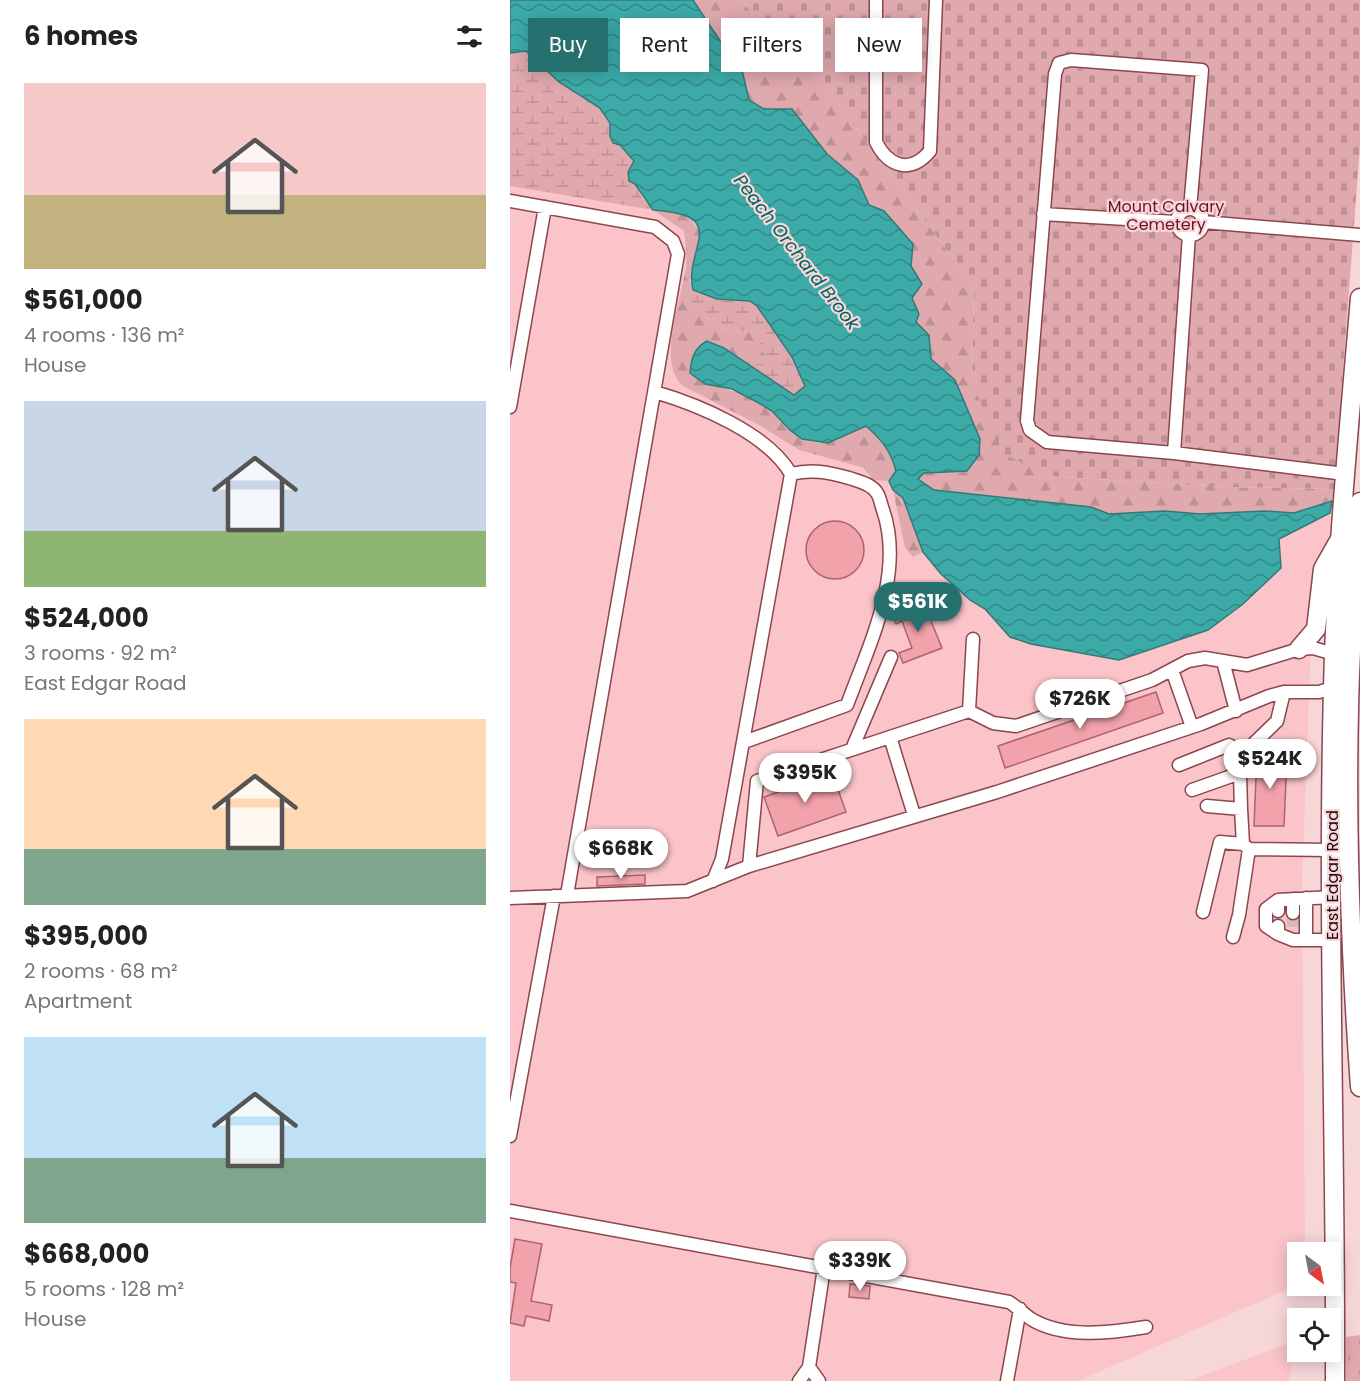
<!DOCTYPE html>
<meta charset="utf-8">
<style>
:root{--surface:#fff;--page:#f2f2f2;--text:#222;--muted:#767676;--accent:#26706f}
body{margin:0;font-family:Poppins,sans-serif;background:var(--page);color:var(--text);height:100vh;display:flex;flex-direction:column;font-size:22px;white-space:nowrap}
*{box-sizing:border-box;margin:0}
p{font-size:20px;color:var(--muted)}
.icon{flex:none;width:33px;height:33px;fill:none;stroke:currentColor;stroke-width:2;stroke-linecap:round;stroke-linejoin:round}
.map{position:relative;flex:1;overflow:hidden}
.details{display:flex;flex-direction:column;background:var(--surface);width:510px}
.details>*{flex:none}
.top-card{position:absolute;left:18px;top:18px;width:570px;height:54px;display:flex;gap:12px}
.needle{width:39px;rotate:148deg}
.tools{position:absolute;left:777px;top:1242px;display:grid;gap:12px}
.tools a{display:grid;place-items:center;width:54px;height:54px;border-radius:0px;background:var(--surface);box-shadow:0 3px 15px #0003;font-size:30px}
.price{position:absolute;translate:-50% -51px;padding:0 14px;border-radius:21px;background:#fff;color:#222;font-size:20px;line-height:39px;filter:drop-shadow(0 2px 3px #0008)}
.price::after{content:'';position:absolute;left:50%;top:36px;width:18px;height:14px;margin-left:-9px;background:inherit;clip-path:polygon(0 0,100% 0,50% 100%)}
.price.active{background:var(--accent);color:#fff}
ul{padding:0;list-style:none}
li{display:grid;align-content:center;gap:12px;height:318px;padding:0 24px}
li span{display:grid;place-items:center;height:186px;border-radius:0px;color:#555}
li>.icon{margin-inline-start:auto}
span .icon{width:108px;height:108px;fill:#fffc;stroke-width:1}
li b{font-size:26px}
h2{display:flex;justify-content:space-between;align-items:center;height:72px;padding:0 24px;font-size:26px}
.chip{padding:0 21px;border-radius:0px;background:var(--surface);box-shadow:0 3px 15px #0003;font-size:21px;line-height:54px}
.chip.active{background:var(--accent);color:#fff}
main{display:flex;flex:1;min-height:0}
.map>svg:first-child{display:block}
.built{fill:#fac4c8}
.grass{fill:url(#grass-tufts)}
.forest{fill:url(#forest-firs)}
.wetland{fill:url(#wetland-marsh)}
.cemetery{fill:url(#cemetery-stones)}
.water{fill:url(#water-waves);stroke:#337978;stroke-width:1.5}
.building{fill:#f1a2aa;stroke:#ac646c;stroke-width:1.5}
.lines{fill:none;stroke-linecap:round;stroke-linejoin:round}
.minor-tunnel{stroke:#d7b7b9;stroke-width:12;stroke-dasharray:12 6;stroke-linecap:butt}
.minor-casing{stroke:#8b464f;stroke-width:15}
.highway-casing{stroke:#8b464f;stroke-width:21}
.minor{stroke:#fff;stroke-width:12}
.highway{stroke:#fff;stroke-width:18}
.labels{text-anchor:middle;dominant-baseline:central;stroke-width:4.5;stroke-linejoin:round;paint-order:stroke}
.park-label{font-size:16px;fill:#6f0f28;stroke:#f7d6d8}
.street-label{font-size:16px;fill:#1f0509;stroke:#f7d6d8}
.water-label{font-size:18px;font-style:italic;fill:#016361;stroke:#f7d6d8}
</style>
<main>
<section class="details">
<h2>6 homes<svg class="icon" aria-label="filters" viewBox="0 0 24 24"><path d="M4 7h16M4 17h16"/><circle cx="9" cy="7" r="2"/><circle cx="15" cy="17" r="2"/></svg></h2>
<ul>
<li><span style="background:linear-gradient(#f6c9c9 60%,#c2b280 0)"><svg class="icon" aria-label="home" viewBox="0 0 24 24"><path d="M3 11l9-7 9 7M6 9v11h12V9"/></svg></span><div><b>$561,000</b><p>4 rooms · 136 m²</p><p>House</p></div></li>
<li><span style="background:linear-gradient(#c9d6e8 70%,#8fb573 0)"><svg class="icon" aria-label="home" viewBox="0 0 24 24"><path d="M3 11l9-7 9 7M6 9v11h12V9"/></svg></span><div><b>$524,000</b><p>3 rooms · 92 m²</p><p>East Edgar Road</p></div></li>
<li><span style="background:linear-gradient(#ffd9b3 70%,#7fa58c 0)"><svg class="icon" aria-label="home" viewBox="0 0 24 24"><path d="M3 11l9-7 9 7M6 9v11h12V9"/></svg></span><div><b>$395,000</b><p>2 rooms · 68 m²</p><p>Apartment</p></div></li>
<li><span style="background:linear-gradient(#bfe0f5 65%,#7fa58c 0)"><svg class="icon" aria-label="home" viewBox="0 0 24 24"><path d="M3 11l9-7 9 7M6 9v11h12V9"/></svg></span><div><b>$668,000</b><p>5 rooms · 128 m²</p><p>House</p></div></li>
</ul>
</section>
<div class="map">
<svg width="850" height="1381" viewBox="0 0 850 1381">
<defs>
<pattern id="grass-tufts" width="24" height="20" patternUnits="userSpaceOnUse" patternTransform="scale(1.5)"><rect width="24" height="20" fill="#dfa9ae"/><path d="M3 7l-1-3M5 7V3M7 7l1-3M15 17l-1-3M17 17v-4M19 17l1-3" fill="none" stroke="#bf9094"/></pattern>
<pattern id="forest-firs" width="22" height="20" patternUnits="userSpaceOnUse" patternTransform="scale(1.5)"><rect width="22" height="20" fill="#dfa9ae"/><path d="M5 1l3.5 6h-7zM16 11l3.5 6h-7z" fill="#bf9094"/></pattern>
<pattern id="wetland-marsh" width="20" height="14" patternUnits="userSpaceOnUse" patternTransform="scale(1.5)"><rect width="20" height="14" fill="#dfa9ae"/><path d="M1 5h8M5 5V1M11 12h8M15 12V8" fill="none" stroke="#bf9094"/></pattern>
<pattern id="cemetery-stones" width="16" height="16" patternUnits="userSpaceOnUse" patternTransform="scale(1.5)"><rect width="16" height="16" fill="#dfa9ae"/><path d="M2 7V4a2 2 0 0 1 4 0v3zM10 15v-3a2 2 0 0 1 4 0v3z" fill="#bf9094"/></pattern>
<pattern id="water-waves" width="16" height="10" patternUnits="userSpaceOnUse" patternTransform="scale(1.5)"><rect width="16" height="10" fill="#3caba8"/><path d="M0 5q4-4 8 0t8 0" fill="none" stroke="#328987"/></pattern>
</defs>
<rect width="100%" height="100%" fill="#f7d6d8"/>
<!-- built -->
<path class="built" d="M0,186L143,210L174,230L176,262L160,352L249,425L289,450L354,468L364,480L379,481L390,516L395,548L403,557L413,552L431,574L460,600L475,609L500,637L769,539L820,513L821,537L802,614L792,882L795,1252H788L787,1285L568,1381H0Z
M786,1340L779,1381H679Z"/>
<!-- grass -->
<path class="grass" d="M850,1335V1381H836V1337Z"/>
<!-- forest -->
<path class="forest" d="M183,0H230L325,100L464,286L462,383L536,476L717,487L824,489L822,501L784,513L755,511L690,514L655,511L599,514L581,507L424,490L407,479L414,473H422L470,439L445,380L421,359L419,335L406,322L409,314L402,298L412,284L401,267L403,244L374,211L359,206L348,180L317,154L282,109H254L239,100L229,57L210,41Z
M143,210C164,211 181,213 191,234L180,281L183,290L176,299L208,328L246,333L258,364L237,366L214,348L197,341L187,349L195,384C220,389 243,396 263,412C273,420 281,430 291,437C311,451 338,436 355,425C370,439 381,451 386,471L379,481L363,480L354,468L289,450L249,425L173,386C145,361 173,298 176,264C177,253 175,241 174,231Z
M383,490L393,498L413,552L403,557L395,548Z"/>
<!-- wetland -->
<path class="wetland" d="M16,51L49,82L90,108L100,124V136L124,161L118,172L132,197L143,210L0,186V53Z
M183,290L207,299L240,301L247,306L282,357L295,387L284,395L237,366L257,363L246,333L208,328L176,299Z"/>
<!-- cemetery -->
<path class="cemetery" d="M230,0H850V145L824,489L717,487L536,476L493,453L462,383L464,286L325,100Z"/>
<!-- water -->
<path class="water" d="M0,0H183L210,41L229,57L239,100L254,109H282L317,154L348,180L359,205L374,211L403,244L401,266L412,284L402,298L409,314L406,322L419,335L421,359L445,380L470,439L469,455L457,471L414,473L408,479L424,490L581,507L599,514L655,511L690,514L755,511L784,513L822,501L820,513L769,539L771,568L733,604L698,630L609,660L521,644L500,637L475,609L460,600L431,574L413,552L393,498L383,490L379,481L386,471C381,451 371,439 356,426L318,443L292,439L280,430L262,411L249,403L222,389L195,384L180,373C181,359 184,348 197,341L214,348L284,395L295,386L282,357L247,306L240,301L207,299L183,290C173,249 223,215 143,210L125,184L119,181L118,172L124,161L110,145L103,143L100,136V123L90,108L49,82L16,51L0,53Z"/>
<!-- building -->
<path class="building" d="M296 550a29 29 0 1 1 58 0a29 29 0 1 1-58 0Z
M408,604L411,613L417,611L432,648L393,663L389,653L402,648L392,621L386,624L382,615Z
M646,692L653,713L495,768L488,746Z
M747,754L777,755L774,826H744Z
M322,773L336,812L268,836L254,797Z
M135,875V884L87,886V877Z
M5,1239L32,1244L21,1301L42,1305L39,1321L16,1316L14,1326L0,1323L6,1283L0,1282V1268Z
M340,1284L360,1286L359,1299L339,1297Z"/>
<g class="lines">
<!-- minor-tunnel -->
<path class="minor-tunnel" d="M783,927V913"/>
<defs>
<path id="minor" d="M366,0V142C378,166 400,175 420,151L426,0
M0,201L145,227L163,241L168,254L57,895
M667 222a13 13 0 1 1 26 0a13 13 0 1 1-26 0Z
M680,209L692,70L561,60L549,63L545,74L517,421L520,430L537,442L664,453L835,474
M533,214L666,222
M693,222L850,235
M145,392C189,405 257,433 281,474L212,859L203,881
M0,407L35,207
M664,453L679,235
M713,661L726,711
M662,670L682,727
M459,711L463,639
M234,742L337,705C359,645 395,574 373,510C371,505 370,497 367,493C362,484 348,481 339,478C318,472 302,469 281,474
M342,749L381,657
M669,765L719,745L734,753L767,721L774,692
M682,790L730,773L734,753
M697,806L731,809L730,773
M731,809L733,844L739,849L821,850
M404,815L380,737L459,711L483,723L506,726L642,680L678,661L695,658L737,665L789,649L803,648L824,654
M239,866L247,781L380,737
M0,898L177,891L239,866L487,792L691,724L759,696L774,692H809L829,686
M796,898V940
M768,900L756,909V926L768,934
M768,911V900L822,897
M693,912L710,842L733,844
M783,913V899
M768,926V934L783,940H822
M723,937L729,915L739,849
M0,1136L44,896
M0,1211L499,1302C507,1307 514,1314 521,1319C554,1339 600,1333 636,1327
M289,1381L299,1367
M309,1381L299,1367L314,1268
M497,1381L510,1309"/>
<path id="highway" d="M850,502C846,571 840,641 839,710C836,836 841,962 850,1087
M789,649L806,629L813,569L830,539
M825,1381C826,1151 817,920 823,689C826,559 839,428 850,298"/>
</defs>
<!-- minor casing -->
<use href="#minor" class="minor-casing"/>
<!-- highway casing -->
<use href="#highway" class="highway-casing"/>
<!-- minor -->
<use href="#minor" class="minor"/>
<!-- highway -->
<use href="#highway" class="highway"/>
</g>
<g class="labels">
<!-- park labels -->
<g class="park-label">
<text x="656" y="206">Mount Calvary<tspan x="656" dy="18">Cemetery</tspan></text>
</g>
<!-- street labels -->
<g class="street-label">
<text transform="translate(822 875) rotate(-90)">East Edgar Road</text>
</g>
<!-- water labels -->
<g class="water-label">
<text transform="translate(287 252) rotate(52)">Peach Orchard Brook</text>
</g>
</g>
</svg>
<div class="tools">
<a><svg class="needle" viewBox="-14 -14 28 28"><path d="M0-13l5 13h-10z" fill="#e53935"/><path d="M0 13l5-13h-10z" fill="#767676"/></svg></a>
<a><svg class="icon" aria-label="locate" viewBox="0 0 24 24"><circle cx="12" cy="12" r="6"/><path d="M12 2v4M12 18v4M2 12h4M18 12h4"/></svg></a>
</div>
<b class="price active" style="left:408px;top:633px">$561K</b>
<b class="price" style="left:570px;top:730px">$726K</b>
<b class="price" style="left:760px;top:790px">$524K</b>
<b class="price" style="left:295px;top:804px">$395K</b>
<b class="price" style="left:111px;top:880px">$668K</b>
<b class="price" style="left:350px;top:1292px">$339K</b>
<div class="top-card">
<a class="chip active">Buy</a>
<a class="chip">Rent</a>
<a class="chip">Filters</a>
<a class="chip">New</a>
</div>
</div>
</main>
